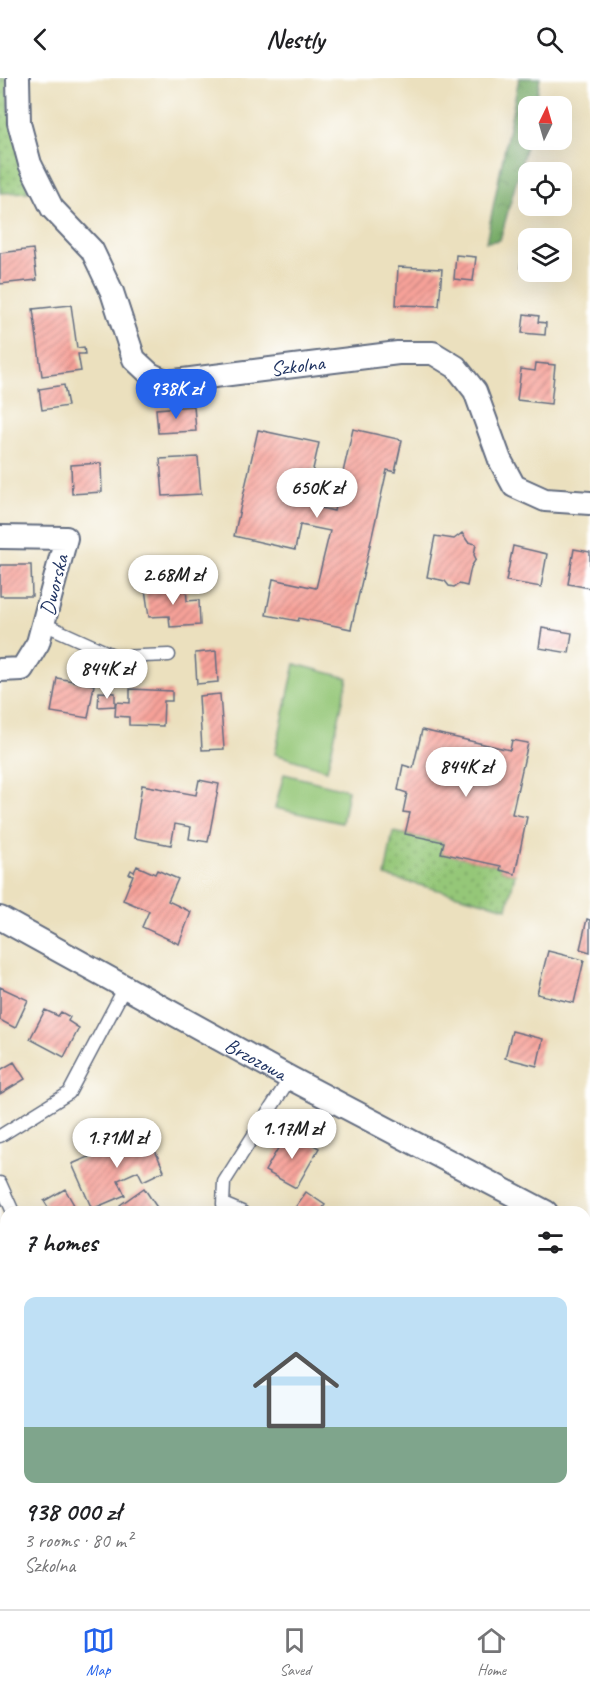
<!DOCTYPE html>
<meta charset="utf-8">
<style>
:root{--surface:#fff;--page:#f2f2f2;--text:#202124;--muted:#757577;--line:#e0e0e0;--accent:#2563eb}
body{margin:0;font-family:Caveat,sans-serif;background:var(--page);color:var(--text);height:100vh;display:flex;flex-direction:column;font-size:22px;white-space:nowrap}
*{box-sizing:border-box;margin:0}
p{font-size:20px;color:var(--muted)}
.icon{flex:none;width:33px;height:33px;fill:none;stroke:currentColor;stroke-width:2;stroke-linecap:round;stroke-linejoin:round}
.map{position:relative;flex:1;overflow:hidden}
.panel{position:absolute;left:0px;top:1128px;width:591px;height:404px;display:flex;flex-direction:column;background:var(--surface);border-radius:18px 18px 0 0;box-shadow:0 6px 24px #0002}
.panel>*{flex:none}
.needle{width:39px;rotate:5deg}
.fabs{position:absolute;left:518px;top:18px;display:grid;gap:12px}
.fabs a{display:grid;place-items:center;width:54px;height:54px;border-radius:12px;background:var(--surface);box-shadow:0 6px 24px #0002;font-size:30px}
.price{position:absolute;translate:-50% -51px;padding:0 14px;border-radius:21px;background:#fff;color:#222;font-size:20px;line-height:39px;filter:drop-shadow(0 2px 3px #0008)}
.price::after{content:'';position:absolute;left:50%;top:36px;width:18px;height:14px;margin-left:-9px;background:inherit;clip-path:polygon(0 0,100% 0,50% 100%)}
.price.on{background:var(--accent);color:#fff}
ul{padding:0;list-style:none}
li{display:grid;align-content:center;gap:12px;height:318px;padding:0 24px}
li span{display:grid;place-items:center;height:186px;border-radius:12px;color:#555}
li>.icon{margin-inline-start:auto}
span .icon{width:108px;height:108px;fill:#fffc;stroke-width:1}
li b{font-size:26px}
h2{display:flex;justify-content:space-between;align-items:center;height:72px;padding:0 24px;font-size:26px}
header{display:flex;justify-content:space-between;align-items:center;height:78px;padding:0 24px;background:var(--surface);font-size:27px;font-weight:700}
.dock{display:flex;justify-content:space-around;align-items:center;height:84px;border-top:2px solid var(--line);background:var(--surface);font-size:16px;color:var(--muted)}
.dock a{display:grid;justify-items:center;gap:3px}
.dock .on{color:var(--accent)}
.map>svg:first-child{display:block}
.grass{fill:url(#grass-dots);stroke:#587b6b;stroke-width:1.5}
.forest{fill:url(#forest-crowns);stroke:#4a6e63;stroke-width:1.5}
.pitch{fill:#95c778;stroke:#587b6b;stroke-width:1.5}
.building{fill:url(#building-hatch)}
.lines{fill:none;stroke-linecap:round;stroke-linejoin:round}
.service-casing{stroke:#646d80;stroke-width:15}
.minor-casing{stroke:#646d80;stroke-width:26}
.service{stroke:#fff;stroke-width:12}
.minor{stroke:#fff;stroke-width:22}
.labels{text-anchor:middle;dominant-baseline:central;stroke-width:5;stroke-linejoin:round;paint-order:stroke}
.street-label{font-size:21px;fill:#1b2f5e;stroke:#fff}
</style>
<header><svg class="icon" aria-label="back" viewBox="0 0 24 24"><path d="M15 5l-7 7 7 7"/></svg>Nestly<svg class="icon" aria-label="search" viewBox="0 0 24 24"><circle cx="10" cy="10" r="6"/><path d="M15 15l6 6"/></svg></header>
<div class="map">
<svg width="590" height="1531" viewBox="0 0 590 1531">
<defs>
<pattern id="grass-dots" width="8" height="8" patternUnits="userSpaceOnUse" patternTransform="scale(1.5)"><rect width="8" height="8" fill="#95c778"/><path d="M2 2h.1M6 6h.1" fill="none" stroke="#79a266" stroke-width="1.8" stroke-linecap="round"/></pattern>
<pattern id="forest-crowns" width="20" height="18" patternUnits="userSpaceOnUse" patternTransform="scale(1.5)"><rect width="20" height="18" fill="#78ac68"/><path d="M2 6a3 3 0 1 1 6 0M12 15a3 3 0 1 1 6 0" fill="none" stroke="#628c59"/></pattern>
<pattern id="building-hatch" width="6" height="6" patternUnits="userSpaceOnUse" patternTransform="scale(1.5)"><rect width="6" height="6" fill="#f7a299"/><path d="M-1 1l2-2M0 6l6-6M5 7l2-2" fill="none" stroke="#c78480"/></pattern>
</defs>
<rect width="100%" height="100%" fill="#fff"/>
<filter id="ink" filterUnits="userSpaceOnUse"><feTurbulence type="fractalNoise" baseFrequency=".0167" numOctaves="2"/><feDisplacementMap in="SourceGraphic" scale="12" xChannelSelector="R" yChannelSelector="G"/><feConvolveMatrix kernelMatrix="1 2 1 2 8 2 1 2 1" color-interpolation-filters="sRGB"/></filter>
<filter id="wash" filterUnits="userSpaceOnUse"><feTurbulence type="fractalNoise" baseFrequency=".008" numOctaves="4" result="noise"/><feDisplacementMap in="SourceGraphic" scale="24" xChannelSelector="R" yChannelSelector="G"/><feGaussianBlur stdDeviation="1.35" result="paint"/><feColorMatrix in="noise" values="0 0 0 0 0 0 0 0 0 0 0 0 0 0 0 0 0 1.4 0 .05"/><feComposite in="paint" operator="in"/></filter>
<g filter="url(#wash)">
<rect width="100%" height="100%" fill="#ebe0be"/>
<!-- grass -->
<path class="grass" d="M0,0H6L8,23L28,114L0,115Z
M393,754L444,764L442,775L501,788L500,792L515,796L507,830L385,798Z"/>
<!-- forest -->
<path class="forest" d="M519,0H540L535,28H528V61L500,162L486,164Z"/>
<!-- pitch -->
<path class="pitch" d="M295,586L348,600L327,692L275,676Z
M284,696L348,712L342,745L275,730Z"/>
<g id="blocks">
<!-- building -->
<path class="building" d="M524,158L528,159V194H537L533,197L520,190Z
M33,171L37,202L0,206V175Z
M456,177L476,179L473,203L454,201Z
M398,189L442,191L439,228L396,227Z
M71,227L77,270L84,269L85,276H78L81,293L42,298L33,231Z
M524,236L539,238L538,244L546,245L545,257L522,255Z
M536,285L555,287L551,326L517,322L521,291L535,293Z
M64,307L68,328L42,332L39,311Z
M194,328L196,353L158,355L156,331Z
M353,351L402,362L395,394L387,392L351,551L299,540L298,543L266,537L273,501L316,510L330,453L300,447L295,472L234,458L258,352L319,365L305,426L334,433Z
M198,379L201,416L163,418L160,381Z
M101,385L102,414L72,416L71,387Z
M462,455L468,464L476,466L474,477L476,481L471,489L467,508L459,506L454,509L449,508L445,503L427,499L435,458L454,461Z
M513,468L547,476L541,509L506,503Z
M574,471L590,474V510L568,506Z
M0,487H31L32,518H0Z
M186,508L187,523L199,522L200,547L170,549L169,538L149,539L145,511Z
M542,550L572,555L569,575L539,570Z
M216,573L218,604L197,606L195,575Z
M57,600L94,607L88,640L51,634Z
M130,611L172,613V623H164L163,648L129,647V639L115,638L116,624L130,625Z
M99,614L115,615V628L98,629Z
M220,616L224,671L202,672L199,618Z
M422,652L510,672L512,662L528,665L512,736L527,739L515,796L500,792L501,788L441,775L444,764L405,756L410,735L403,734L407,715L398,712L403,687L413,690Z
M199,702L219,706L208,764L189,761L191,749L175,746L171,767L134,760L142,707L196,717Z
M137,788L155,796L157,792L178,801L168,823L191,834L179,866L142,849L149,833L123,822L133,797L129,796L131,792L134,794Z
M587,841L590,842V874L580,871Z
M548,873L584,882L574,925L537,916Z
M0,909L28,922L15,950L0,942Z
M45,932L58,938L61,934L70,939L68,943L79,950L64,979L30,961Z
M512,953L543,961L537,988L505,980Z
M14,984L25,1001L0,1016V992Z
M288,1053L319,1070L296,1110L265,1093Z
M147,1054L164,1093L143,1103L138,1093L118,1102L125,1117L92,1131L72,1086Z
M144,1110L160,1134H124L120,1127Z
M65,1111L78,1134H51L44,1123Z
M306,1114L325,1127L320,1134H292Z
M585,1469L590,1473V1498L585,1504Z
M33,1526H57L45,1531H36Z"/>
</g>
</g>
<g filter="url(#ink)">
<use href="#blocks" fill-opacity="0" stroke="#646d80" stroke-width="1.5"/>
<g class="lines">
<defs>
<path id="service" d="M44,546L117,579L169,577
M0,1058L69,1015L125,909
M0,1105L13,1134
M242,1134L223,1126L224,1104L290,1000"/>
<g id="minor">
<path id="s1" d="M18,0L19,45L30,86L52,130L92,172L112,214L134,281L150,296L167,304L398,275H433L456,289L475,313L500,382L514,408L545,422L590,425"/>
<path d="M0,459L66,460L38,565L22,591L0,592"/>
<path id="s2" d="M0,840L290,1000L546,1134"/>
<path d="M585,1154L590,1157"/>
</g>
</defs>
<!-- service casing -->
<use href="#service" class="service-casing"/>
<!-- minor casing -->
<use href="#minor" class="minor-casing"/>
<!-- service -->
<use href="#service" class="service"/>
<!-- minor -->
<use href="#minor" class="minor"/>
</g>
</g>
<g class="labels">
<!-- street labels -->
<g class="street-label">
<text stroke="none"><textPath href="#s1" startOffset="484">Szkolna</textPath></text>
<text transform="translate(54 507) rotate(-76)">Dworska</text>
<text stroke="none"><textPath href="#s2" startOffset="292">Brzozowa</textPath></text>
</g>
</g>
</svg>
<div class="fabs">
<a><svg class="needle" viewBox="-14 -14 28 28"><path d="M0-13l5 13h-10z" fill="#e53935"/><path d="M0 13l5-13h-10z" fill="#757577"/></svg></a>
<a><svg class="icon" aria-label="locate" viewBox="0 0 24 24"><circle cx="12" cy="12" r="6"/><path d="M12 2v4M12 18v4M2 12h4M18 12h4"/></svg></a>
<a><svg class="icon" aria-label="layers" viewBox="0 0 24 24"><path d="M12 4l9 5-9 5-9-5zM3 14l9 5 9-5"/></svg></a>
</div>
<b class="price on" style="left:176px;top:342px">938K zł</b>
<b class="price" style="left:317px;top:441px">650K zł</b>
<b class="price" style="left:173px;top:528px">2.68M zł</b>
<b class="price" style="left:107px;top:622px">844K zł</b>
<b class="price" style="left:466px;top:720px">844K zł</b>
<b class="price" style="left:292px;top:1082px">1.17M zł</b>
<b class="price" style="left:117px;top:1091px">1.71M zł</b>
<section class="panel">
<h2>7 homes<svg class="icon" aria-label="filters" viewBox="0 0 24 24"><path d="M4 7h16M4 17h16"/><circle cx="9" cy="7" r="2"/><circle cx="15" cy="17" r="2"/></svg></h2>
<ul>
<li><span style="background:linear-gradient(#bfe0f5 70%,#7fa58c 0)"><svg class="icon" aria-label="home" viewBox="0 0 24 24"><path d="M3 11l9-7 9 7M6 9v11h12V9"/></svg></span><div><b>938 000 zł</b><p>3 rooms · 80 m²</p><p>Szkolna</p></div></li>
</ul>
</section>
</div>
<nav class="dock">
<a class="on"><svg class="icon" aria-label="map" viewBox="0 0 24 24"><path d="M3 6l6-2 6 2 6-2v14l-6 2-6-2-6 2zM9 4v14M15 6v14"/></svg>Map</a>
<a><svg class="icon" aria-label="saved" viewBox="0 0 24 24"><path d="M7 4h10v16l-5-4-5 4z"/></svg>Saved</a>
<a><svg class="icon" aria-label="home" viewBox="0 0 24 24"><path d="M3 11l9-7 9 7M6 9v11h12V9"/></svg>Home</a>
</nav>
